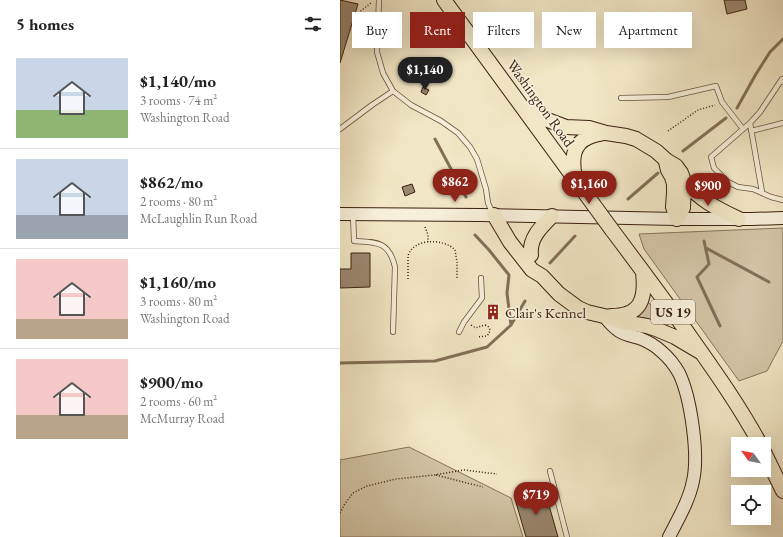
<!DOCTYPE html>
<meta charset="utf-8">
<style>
:root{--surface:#fff;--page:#f6f6f6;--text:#222;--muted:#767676;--line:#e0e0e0;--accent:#8f2418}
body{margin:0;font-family:"EB Garamond",serif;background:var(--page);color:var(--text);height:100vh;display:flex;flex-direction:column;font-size:15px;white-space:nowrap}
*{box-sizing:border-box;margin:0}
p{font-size:13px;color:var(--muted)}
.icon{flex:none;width:22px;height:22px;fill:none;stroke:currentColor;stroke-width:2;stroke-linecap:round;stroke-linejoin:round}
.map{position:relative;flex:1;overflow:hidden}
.sheet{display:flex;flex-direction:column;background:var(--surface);width:340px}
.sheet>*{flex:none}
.hud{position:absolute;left:12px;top:12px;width:371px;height:36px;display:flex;gap:8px}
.needle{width:26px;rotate:303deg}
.fabs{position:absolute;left:391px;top:437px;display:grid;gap:8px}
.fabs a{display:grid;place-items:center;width:40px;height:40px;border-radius:0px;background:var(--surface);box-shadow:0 4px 16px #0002;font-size:20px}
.price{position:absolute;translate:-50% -34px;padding:0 9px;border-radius:14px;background:var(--accent);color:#fff;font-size:13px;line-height:26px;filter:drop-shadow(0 1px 2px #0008)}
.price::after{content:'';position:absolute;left:50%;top:24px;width:12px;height:9px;margin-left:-6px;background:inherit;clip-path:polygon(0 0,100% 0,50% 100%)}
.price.current{background:#222;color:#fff}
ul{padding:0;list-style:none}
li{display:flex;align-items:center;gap:12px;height:100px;padding:0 16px}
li+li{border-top:1px solid var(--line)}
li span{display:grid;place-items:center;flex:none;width:112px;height:80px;border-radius:0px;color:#555}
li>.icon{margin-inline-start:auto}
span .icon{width:48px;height:48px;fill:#fffc;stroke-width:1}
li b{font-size:17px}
h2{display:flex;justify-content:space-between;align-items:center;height:48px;padding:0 16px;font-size:17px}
.tag{padding:0 14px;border-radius:0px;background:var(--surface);box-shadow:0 4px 16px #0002;font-size:14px;line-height:36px}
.tag.current{background:var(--accent);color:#fff}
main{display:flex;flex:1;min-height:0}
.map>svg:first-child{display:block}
.green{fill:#d2c4a6;stroke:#87725c}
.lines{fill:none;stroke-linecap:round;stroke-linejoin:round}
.stream{stroke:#836f58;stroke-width:3}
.building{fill:#9a876f;stroke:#3c2011}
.lane-casing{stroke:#69523e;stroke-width:6}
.secondary-casing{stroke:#3c2011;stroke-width:14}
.primary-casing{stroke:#3c2011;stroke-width:16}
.path{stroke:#3c2011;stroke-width:1.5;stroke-dasharray:1 2;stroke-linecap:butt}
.lane{stroke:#f6efd9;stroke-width:4.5}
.secondary{stroke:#f6efd9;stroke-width:12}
.primary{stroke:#f1e6c5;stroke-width:14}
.primary-bridge-casing{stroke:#3c2011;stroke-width:16;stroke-linecap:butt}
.primary-bridge{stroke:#f1e6c5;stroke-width:14}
.labels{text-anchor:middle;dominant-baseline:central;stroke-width:3.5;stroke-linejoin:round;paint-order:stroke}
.shield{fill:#f6efd9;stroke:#745e4d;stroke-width:1}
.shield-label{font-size:14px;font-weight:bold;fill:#3c2011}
.street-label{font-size:15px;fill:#3c2011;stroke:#f6efd9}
.poi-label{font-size:15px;fill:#3c2011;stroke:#f6efd9;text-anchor:start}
</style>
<main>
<section class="sheet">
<h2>5 homes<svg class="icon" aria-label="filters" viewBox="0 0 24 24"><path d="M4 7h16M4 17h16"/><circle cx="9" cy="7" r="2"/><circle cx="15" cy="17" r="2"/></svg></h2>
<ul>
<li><span style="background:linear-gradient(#c9d6e8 65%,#8fb573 0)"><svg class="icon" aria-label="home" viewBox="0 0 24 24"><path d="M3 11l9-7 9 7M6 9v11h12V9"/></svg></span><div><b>$1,140/mo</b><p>3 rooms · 74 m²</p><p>Washington Road</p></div></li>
<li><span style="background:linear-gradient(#c9d6e8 70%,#9aa5b1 0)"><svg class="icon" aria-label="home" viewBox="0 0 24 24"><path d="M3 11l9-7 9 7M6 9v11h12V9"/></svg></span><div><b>$862/mo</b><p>2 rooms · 80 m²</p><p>McLaughlin Run Road</p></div></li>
<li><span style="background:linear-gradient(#f6c9c9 75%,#b9a48a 0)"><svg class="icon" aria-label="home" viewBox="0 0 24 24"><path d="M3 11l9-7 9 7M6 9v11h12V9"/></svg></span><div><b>$1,160/mo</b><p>3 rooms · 80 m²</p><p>Washington Road</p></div></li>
<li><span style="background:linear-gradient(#f6c9c9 70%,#b9a48a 0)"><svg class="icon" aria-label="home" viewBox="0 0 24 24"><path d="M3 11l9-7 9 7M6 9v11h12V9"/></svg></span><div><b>$900/mo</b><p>2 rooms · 60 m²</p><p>McMurray Road</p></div></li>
</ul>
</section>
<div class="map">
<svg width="443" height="537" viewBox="0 0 443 537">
<rect width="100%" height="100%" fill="#f1e6c5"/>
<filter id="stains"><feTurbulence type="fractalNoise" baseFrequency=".005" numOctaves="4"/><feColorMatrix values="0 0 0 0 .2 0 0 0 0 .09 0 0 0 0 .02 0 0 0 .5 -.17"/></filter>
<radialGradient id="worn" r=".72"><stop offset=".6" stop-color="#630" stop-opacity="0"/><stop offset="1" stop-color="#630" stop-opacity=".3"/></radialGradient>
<!-- green -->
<path class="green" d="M443,228V341L427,371L399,381L304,249L299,234Z
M307,303H309L328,324V325L326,326L298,318L297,316L302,311Z
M69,447L171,498L183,537H0V460Z"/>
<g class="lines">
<!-- stream -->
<path class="stream" d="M397,108L416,74L430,52L443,39
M95,139L126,197
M343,151L386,118
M288,199L318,173
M135,235L149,250L169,275L167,293L171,325
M364,241L369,264L357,277L380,326
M366,248L429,282
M210,263L235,236
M0,363L95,361L147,347L171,325L185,301"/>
</g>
<!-- building -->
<path class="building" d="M0,0L18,4L0,63Z
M384,0H405L407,9L387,14Z
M83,87L89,90L86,95L81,92Z
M72,184L75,192L65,196L62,187Z
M11,253H30V287L0,288V269H11Z
M152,304L157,305L156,318L149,317V307H151Z
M205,491L218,537H186L175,499Z"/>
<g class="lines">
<defs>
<path id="lane" d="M39,0L37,52L43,73L53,91L71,105L101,121L118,133L130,147L137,159L146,189L148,203L153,214
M443,82L442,79L420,112L410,123L371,157L374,168L388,182L398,187L413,189L431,197L443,200
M281,98L328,97L376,86L382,102L403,129
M410,123L422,192
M0,129L32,105L53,91
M411,131L443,123
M13,214L14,241C36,242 49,241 55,267L53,332
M119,332L124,322L142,298L141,278
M210,471L227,537"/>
<path id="secondary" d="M0,214L140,215L337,219H412L443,218
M264,316C268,321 273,327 279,331C285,335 292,336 299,338C307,341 316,346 322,352C329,358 335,366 339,373C351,398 359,455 353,481C349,501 338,519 329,537"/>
<path id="primary" d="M104,0L253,204
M186,110L205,119L226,127L249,128L266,133L286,136L296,139L316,151L326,160L336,166L341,173L344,181L343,208L337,219
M326,162L328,170L332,177L334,184V193L333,207L337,219
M235,178C232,162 231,144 249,137C254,135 259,134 264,133
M344,181C361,201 376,208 399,219
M154,215L170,242L192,270L202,276L219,294L238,308L247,312L264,316L283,322L307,326L316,329L335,337L362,353
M272,230C299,266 326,302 352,339C376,373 400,407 420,444
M191,255C189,238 201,227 212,216
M271,316C301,316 306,299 303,272
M424,452L443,491"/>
</defs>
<!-- lane casing -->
<use href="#lane" class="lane-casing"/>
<!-- secondary casing -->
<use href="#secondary" class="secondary-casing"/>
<!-- primary casing -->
<use href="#primary" class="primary-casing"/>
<!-- path -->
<path class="path" d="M14,24L17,14L32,2
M328,131L358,110L375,105
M85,227L88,235V242
M68,279V256C73,238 104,238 115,250L117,262V278
M131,325C138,330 138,326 145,325C151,327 151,331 147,336L137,337
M96,475L143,487
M0,513L4,505L13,493L27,486L56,479L94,475L124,470L157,474"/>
<!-- lane -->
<use href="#lane" class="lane"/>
<!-- secondary -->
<use href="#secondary" class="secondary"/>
<!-- primary -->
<use href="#primary" class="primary"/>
<defs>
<path id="primary-bridge" d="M253,204L272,230"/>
</defs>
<!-- primary-bridge casing -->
<use href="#primary-bridge" class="primary-bridge-casing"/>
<!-- primary-bridge -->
<use href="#primary-bridge" class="primary-bridge"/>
</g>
<!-- icons -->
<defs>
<symbol id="building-bare" viewBox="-9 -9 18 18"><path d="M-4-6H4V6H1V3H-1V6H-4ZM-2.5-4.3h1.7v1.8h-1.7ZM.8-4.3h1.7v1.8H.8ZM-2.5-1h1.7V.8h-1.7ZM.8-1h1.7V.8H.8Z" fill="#8f2418" stroke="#f6efd9" stroke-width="2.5" paint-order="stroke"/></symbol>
</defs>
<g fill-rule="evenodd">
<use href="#building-bare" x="142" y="301" width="22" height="22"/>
</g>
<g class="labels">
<!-- shield labels -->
<rect class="shield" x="311" y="300" width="44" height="24" rx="3"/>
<g class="shield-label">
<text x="333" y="312">US 19</text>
</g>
<!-- street labels -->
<g class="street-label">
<text transform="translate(201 103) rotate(54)">Washington Road</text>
</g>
<!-- poi labels -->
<g class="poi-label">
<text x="165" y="312">Clair's Kennel</text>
</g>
</g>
<rect width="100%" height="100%" filter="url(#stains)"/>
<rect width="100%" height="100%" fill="url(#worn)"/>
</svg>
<div class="fabs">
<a><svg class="needle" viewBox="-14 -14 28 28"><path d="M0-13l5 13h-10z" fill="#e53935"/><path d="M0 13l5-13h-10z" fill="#767676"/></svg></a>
<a><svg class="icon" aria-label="locate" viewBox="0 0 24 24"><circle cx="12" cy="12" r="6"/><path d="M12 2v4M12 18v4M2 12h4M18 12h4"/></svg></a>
</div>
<b class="price current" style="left:85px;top:91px">$1,140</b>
<b class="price" style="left:115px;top:203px">$862</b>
<b class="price" style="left:249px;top:205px">$1,160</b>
<b class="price" style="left:368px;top:207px">$900</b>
<b class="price" style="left:196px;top:516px">$719</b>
<div class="hud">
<a class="tag">Buy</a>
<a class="tag current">Rent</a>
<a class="tag">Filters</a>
<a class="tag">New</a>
<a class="tag">Apartment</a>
</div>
</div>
</main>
